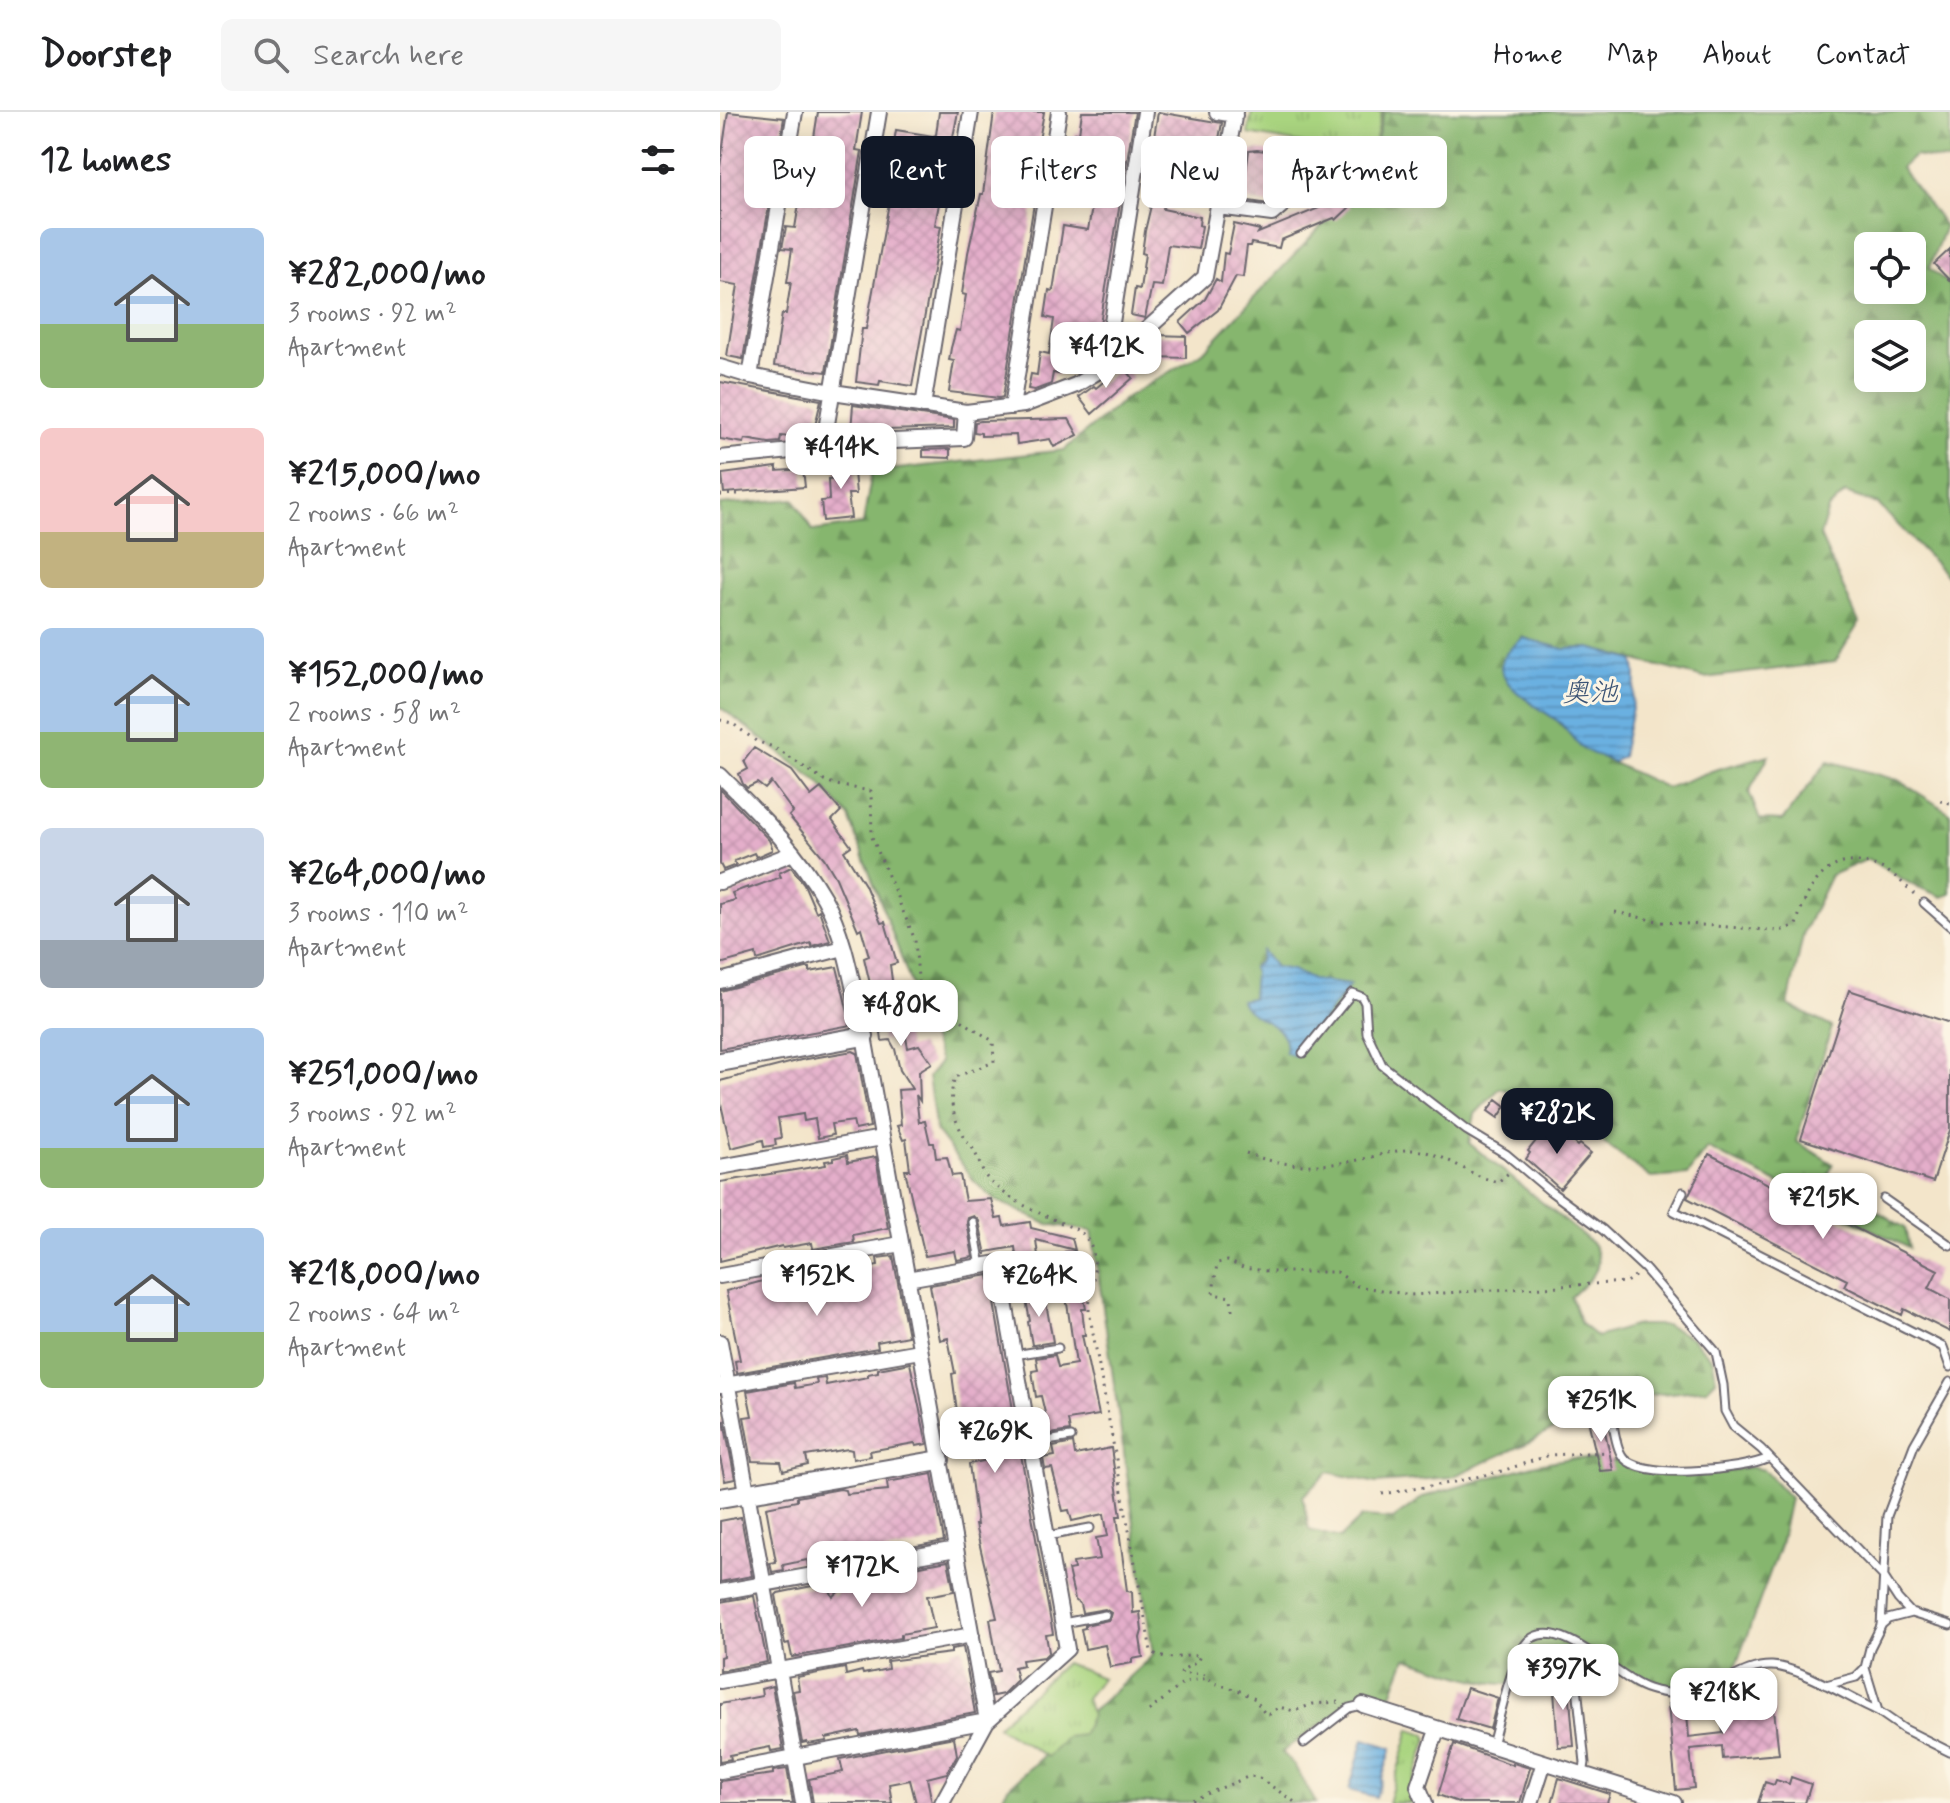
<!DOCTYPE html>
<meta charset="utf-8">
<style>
:root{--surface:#fff;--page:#f6f6f6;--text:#202124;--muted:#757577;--line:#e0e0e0;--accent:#111827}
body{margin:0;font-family:Mynerve,"Klee One",sans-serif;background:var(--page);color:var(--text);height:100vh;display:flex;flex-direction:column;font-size:30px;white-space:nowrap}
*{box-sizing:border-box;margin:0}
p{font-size:26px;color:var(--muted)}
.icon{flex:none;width:44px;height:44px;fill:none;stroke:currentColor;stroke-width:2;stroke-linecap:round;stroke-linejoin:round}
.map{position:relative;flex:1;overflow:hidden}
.details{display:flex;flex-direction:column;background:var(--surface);width:720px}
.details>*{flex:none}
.guide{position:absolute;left:24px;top:24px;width:760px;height:72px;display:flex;gap:16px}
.controls{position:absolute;left:1134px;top:120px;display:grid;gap:16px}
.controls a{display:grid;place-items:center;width:72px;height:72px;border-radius:12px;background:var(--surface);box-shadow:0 4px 20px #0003;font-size:40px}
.price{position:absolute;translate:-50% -68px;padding:0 18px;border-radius:16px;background:#fff;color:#222;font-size:26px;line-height:52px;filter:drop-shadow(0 2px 4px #0008)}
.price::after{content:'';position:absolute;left:50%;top:48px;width:24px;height:18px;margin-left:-12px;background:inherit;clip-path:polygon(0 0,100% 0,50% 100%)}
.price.selected{background:var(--accent);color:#fff}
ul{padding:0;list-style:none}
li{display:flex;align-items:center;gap:24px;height:200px;padding:0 40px}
li span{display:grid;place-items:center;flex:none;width:224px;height:160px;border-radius:12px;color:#555}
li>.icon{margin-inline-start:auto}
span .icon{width:96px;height:96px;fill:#fffc;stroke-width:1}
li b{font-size:34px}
h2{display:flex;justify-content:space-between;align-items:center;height:96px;padding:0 40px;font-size:34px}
.tag{padding:0 28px;border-radius:12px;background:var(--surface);box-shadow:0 4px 20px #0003;font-size:28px;line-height:72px}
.tag.selected{background:var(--accent);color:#fff}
header{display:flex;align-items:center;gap:48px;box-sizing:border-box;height:112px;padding:0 40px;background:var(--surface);border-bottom:2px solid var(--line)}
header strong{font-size:38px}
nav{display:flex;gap:44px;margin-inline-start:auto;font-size:28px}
.search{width:560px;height:72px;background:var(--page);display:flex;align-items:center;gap:20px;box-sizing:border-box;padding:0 28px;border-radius:12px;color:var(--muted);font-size:30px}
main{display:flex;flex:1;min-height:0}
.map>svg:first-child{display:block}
.forest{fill:url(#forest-firs);stroke:#546c54;stroke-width:2;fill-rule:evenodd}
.park{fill:url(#park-tufts);stroke:#667b5d;stroke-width:2}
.water{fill:url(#water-rules);stroke:#46698e;stroke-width:2}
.building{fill:url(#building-cross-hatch)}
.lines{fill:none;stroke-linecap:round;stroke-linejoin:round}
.service-casing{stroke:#6b666d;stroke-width:11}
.minor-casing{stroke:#6b666d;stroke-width:18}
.tertiary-casing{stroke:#6b666d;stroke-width:22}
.path{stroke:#6b666d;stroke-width:3;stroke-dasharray:2 6;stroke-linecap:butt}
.service{stroke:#fff;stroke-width:7}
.minor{stroke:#fff;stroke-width:14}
.tertiary{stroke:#fff;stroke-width:18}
.labels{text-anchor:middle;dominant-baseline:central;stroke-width:6;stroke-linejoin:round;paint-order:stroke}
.water-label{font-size:28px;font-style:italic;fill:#3c5475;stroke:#fcf5e5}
</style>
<header>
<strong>Doorstep</strong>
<div class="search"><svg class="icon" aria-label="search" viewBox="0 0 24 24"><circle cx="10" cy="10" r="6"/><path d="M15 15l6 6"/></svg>Search here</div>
<nav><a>Home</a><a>Map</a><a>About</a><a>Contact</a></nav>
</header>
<main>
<section class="details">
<h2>12 homes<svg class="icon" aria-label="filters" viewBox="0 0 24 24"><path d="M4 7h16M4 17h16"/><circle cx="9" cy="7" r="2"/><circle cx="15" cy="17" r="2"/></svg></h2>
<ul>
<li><span style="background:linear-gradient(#a9c7e8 60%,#8fb573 0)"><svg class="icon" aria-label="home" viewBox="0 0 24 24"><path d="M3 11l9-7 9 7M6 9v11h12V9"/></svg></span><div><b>¥282,000/mo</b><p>3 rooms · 92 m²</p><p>Apartment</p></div></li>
<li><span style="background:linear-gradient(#f6c9c9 65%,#c2b280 0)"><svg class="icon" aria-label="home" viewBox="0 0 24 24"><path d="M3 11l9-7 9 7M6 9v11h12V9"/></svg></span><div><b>¥215,000/mo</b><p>2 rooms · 66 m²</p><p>Apartment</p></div></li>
<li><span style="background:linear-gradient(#a9c7e8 65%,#8fb573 0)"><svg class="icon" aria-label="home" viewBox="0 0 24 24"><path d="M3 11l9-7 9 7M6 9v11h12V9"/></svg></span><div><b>¥152,000/mo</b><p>2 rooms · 58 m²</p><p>Apartment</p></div></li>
<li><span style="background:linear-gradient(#c9d6e8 70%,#9aa5b1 0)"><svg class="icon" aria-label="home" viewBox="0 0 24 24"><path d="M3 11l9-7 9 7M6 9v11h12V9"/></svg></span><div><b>¥264,000/mo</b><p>3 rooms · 110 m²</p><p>Apartment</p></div></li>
<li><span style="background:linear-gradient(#a9c7e8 75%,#8fb573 0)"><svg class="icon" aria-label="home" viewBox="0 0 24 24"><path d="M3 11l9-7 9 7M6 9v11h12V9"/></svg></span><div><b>¥251,000/mo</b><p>3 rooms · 92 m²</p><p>Apartment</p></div></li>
<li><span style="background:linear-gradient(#a9c7e8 65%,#8fb573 0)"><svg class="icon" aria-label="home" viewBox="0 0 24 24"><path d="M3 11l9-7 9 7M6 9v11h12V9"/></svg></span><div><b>¥218,000/mo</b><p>2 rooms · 64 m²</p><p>Apartment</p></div></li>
</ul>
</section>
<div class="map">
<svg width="1230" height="1691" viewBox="0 0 1230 1691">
<defs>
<pattern id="forest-firs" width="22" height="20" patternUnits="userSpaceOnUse" patternTransform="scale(2)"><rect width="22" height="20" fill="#86b66e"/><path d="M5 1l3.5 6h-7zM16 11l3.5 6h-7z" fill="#6d945c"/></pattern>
<pattern id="park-tufts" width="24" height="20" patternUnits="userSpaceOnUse" patternTransform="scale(2)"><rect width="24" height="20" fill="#a9d47f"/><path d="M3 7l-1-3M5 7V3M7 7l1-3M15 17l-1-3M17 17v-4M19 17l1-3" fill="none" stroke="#91b66f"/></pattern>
<pattern id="water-rules" width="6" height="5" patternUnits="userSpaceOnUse" patternTransform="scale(2)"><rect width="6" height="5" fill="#6bb0e1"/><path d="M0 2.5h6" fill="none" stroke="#588fb8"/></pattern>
<pattern id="building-cross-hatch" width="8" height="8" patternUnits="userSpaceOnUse" patternTransform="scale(2)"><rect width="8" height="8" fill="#e4aeca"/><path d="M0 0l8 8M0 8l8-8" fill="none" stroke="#c395ae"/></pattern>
</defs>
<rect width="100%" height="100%" fill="#fcf5e5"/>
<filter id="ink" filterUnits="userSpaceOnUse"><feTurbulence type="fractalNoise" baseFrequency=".0125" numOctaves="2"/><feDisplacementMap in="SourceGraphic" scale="16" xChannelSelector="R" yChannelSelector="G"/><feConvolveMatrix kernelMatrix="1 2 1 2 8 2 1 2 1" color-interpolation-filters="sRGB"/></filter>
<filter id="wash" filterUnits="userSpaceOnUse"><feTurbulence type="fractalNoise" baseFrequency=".006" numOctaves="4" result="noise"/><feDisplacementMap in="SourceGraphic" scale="32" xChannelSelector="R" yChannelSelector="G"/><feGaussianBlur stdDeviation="1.8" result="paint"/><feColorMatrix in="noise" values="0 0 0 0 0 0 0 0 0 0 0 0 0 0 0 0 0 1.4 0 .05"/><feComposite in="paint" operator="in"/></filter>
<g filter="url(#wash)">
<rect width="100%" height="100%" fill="#f3e5ca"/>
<!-- forest -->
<path class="forest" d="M664,0H1230V49L1194,44L1181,56L1225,114L1209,156L1230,173V467L1158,392L1125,381L1108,397L1100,424L1139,511L1115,550L984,566L870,536L844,537L803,526L792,574L808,589L838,609L863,637L947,676L997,657L1049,643L1029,680L1040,708L1062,709L1108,649L1178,668L1230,701V782L1222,785L1191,772L1148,747L1111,763L1084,819L1068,893L1112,915L1076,1029L1113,1052L1106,1068L1185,1116L1189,1136L987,1036L967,1063L931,1066L835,994L780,976L755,1002L749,1031L873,1132C886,1160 869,1167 851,1185L861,1212L877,1225L917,1213H946L972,1226L993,1248L996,1268L987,1277L903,1286L859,1303L812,1329L732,1365L656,1371L608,1360L583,1384L589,1418L620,1426L642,1405L673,1407L703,1385L817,1352L852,1346L898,1349L911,1357L945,1362H993L1029,1355L1044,1358L1070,1386L1060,1433L1014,1559L971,1576L938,1575L916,1567L872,1537L848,1538L850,1551C837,1558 823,1566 809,1570C774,1580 721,1556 686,1546L668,1592L640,1585L562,1640L574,1653L596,1691H279L288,1676L433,1543L372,1119L327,1112L275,1088L255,1070L216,1019L208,965L220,950L129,705L100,671L0,595V393L74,387L93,419L143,412L152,360L344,338L407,285L483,240L647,66ZM1148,134H1192V178H1148ZM1148,222H1192V266H1148Z"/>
<!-- park -->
<path class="park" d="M532,0H662L647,66L624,65L603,35L528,22Z
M345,1551L382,1566L366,1586L371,1603L362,1623L345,1625L327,1645L277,1614Z
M690,1617L705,1622L708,1627L691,1676L697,1691H668Z"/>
<!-- water -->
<path class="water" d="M803,526L844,537L870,536L913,548C923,566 905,622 902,645L893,650C884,646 873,643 864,637C855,631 848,618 839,610C824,598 782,577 781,555C781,543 794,533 803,526Z
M542,838L555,855L572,858L592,868L630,873L575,944L565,940C571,908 527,910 521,888L532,886L534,861L532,856L540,849Z
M644,1627L672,1636L656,1685L629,1678Z"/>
<g id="blocks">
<!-- building -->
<path class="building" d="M8,0L64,6L23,247L7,244L18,173L0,170V55Z
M98,0H142L136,38L142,39L106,260L54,254L62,202H66L71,170H67L72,137L62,136L66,115L75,116L89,32H93Z
M219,0H238L228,50L219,48L214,80L221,81L215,113L221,114L192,274L160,269L159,273L136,270L142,217H146L173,69L176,43H172L176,18L213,24L216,23Z
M274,0H324L318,34L321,35L319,60L283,285L279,286L229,280L234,249L229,248L231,236L236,218L240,219L246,183L242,182L248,141L261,82H263Z
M362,0H415L377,230L370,229L366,255L356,261L340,259L339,262L333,261L331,272L315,278L308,277L311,262L317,263L320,240L329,242L334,207L325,205L329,178L333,179L343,114L368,118L374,84L348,80L353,50L348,49L351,35H353L355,21H359Z
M438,0L502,11L498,32L492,31L486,63L493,64L490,84L484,83L483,88L445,84L443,97L480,105L479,113L482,114L478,137L448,133L442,174L432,173L425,206L411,203L415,176L420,177L425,142L422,141L425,119L433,85H430L441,26L434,25Z
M537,38L579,43L577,65L594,50L630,95L616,108L614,106L561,128L559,136L531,131L530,134H527L523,165L516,164L498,198L469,221L460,210L485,187L496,167L501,170L504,141L508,142L514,112L540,118L538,121L604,94L600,90L603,88L589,71L570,69L564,78L549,92L516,87L518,67H525L529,39Z
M1230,137V169L1214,152Z
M436,223L466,224V246L435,245Z
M403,254L413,266L372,302L359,285L374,274L376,276Z
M0,270L101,288L92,327L61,324L60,330L49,331L25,327L24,331L0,327Z
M133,293L234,308V316L131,319Z
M349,307L358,323L334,335L330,327L297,332L296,323L261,324V321L254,320L255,310L261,309Z
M230,337V346L203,345V338Z
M138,346L139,360H134L136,382H128L131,406L103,409L101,389L109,388L108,367L117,366L115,348Z
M57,355V359L83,357L85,375L4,381L2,362Z
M34,636L72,659L91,684L101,676L121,699L112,708L131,734L124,739L145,773L161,811L165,810L177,851L170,853L176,899H181L188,936L199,933L212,951L199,959L200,989L196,983L199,1010L205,1009L210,1031H214L216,1046L227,1045L232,1064L240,1063L245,1089L271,1087L276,1107L282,1106L284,1114L310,1110L311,1116L352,1126L355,1138L316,1128L321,1167L300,1171L295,1135L266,1140V1143L259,1109L254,1104L248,1106L247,1110L253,1145L237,1148L235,1139L205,1144L185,1058H190L186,1027L183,1028L177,1014L181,1013L178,978L192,977L180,958L175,937L170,928L162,929L156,880H152L144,846L149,844L141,816L138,818L116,766L104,746L69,704L73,700L51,670L45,677L37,671L27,676L23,672L19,662L28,657L24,649Z
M0,677L49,728L52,735V738L36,745L34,741L14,749L16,753L3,758L0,752Z
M71,755L84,772L96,800L99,798L110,829L92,834L91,831L37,848L36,842L0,852V792L15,788L12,781L28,775V777L61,765L59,761Z
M117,855L131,913L0,937V879L86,856H90V860Z
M1129,878L1230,911V1018L1213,1070L1081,1027Z
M133,939L137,941L150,1015L135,1018L133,1009L111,1012L113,1023L98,1026L95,1007L84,1009L83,1002L58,1006L61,1026L55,1027L56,1033L44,1035L43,1028L11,1036L1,992L0,969L81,948Z
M777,987L786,994L778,1006L768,999Z
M831,1010L858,1034L860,1032L871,1041L840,1077L806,1047L810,1041L808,1039Z
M989,1042L1218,1158L1209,1176L1230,1187V1220L1184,1197L1182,1203L1124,1174L1127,1168L967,1086Z
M127,1043L128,1050L156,1045L168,1116L133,1123L134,1130L93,1137L92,1131L63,1136L62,1134L0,1149V1070L106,1053L105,1049L113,1048V1046Z
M355,1139L366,1197H362L365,1223H362L379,1303L348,1308L350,1319L330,1322L321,1284L316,1285L312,1259L318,1258L316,1246L335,1243L338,1255L356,1252L344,1171L350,1170L345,1140Z
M173,1144L188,1224L157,1230L158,1236L17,1261L15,1249L20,1248L6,1179L50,1167L52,1177L57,1176L58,1178L132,1164L131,1158L158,1153L157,1146Z
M269,1163L333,1522L326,1523L329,1540L324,1545L302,1548L303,1553L294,1555L297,1568L283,1582L273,1584L268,1561L279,1559L270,1507L277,1506L255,1413H257L249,1352L277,1346L273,1328L239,1334L236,1323L240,1322L232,1262L235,1261L228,1226L220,1228L210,1173Z
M324,1180L333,1230L314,1233H312L308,1210L310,1209L305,1183Z
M190,1251L207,1332L196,1334L195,1331L149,1339L150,1344L133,1347L132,1338L128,1337L86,1344L88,1353L63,1359L61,1350L32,1349L24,1305L32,1304L27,1279L74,1271L75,1276L97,1272L96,1267L105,1266L106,1273L148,1265V1262L158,1260V1257Z
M882,1305L893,1358L880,1359L868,1308Z
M4,1309L15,1367L5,1369L0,1346V1310Z
M353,1331L355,1343L391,1336L401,1404H397L407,1479L412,1480L413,1501L420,1500L422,1519L420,1526L423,1545L412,1547V1551L390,1555L385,1533L365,1537L361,1517L365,1516V1513L389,1508L391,1501L385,1497L362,1501L360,1492L355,1488L348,1458L354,1457L353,1451L380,1447L376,1426L388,1424L384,1402L352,1409L349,1398L343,1399L332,1356L325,1357L323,1346L335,1344L333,1335Z
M212,1362L224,1429L88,1454L87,1448L63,1453L64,1458L52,1460L50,1451L56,1450L46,1395L77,1389V1385L120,1377L125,1378L126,1382L168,1378L167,1370Z
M21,1405L32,1464L0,1470V1409Z
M228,1449L234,1479L207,1484L214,1516L181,1522V1526L72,1545L69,1531L65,1532L56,1483L58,1481L107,1471L113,1485L133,1466Z
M34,1484L47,1550L0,1559V1545L3,1544L0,1490Z
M243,1535L255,1601L140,1623L139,1619L106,1626L107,1629L88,1632L87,1630L82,1631L73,1579L79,1578L77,1565L125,1556L126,1563L142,1559L143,1562L168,1557L167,1549L231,1541V1537Z
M848,1564L854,1634L838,1635L833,1565Z
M52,1574L63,1637L51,1639L50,1635L10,1643L11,1647L0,1649V1592L42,1584L41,1577Z
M747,1576L778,1586L770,1617L736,1607Z
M1053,1589L1059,1642L1003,1647L1002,1634L970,1637L974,1676L956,1678L948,1592L966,1590L969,1625L1003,1621L1000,1594Z
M234,1625L237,1643L227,1661L207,1666L212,1691H196L190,1668L169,1672L172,1691H93L89,1667L123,1660L120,1647Z
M734,1632L793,1653V1651L810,1656L800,1691H741L718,1683Z
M67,1657L73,1691H0V1669L53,1662V1659Z
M1071,1665L1091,1672L1085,1691H1038L1045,1670L1054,1673L1056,1668L1069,1672Z
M839,1666L890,1682L887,1691H832Z"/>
</g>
</g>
<g filter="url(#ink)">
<use href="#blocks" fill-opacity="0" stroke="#6b666d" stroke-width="2"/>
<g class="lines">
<defs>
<path id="service" d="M1204,791L1230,814
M583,941L632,881L642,885L645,891L647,921L662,953L746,1018L786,1042L830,1079L883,1118L925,1157L996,1240L1003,1273L1005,1299L1013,1314L1041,1337L1163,1464L1178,1487L1191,1501L1230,1513
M963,1080L954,1099L1223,1235L1230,1255
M1164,1087L1230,1133
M253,1110L261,1154
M284,1180L325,1173
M294,1243L338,1236
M1230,1270L1194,1333L1167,1404L1161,1514L1150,1536L1145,1556L1158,1599L1184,1617L1230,1640
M873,1297L890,1294C893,1308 894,1329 901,1342C915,1370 1025,1358 1049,1346
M310,1332L351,1325
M327,1424L370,1416
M343,1511L385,1503
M1161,1513L1168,1507L1191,1501
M860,1534L856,1564L865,1651L863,1663
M1106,1573L1136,1565L1145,1556
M584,1631L629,1596L642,1593
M772,1633C779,1610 793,1536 812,1526C846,1507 896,1567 929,1577C950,1584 975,1583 995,1574C1013,1566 1031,1553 1052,1554C1081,1555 1130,1587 1158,1599"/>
<path id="minor" d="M497,0L515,3
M498,95L552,102L575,82
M0,255L30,264L113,280L246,300L304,293L356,273L385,255L485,165L515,0
M385,255L425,0
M30,264L75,0
M203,294L251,0
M292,295L339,0
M104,332L244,326L246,300
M0,346L103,336L159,0
M0,663C40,703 75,736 104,786C127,827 133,879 144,924L267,1609L0,1659
M0,770L73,741
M0,869L123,836
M0,1055L162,1026
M0,1164L181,1132
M187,1167L278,1151L347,1537L267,1609L222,1691
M0,1230L83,1691
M0,1274L200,1239
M0,1480L236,1437
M0,1569L252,1523
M643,1593L954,1691
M705,1691L698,1674L717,1618
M811,1691L824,1650"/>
<path id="tertiary" d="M0,950L144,924
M0,1386L220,1348"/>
</defs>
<!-- service casing -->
<use href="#service" class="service-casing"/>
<!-- minor casing -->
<use href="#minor" class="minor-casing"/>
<!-- tertiary casing -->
<use href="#tertiary" class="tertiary-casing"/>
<!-- path -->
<path class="path" d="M0,383L18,382
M0,608L12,611L36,629L53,635L104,668L116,673L151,679L152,725L195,828L199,878C210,902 221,896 240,907C251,915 262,922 273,929L274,950L235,965C226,991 236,1014 251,1034C259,1044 260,1059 268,1067C292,1092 329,1105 360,1119C385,1143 370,1170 369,1199L431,1539C447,1552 462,1542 480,1544L477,1550L462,1558L461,1562H483L494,1571L520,1579L535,1587L545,1602H550L559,1595L574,1599L593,1592L618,1590
M1220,689L1230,691
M895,800L942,810L1060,819L1076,813C1088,772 1109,736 1159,755C1173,760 1187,775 1198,786
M526,1041C564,1056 603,1056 643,1047C658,1044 676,1037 692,1038C724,1039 747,1064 778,1070L792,1058
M512,1198L511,1185L493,1182L497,1151L508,1149L523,1156L555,1160H617L637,1174L691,1183L906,1170L918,1162
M662,1382L730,1371L782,1359L830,1343L889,1340
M429,1599L465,1570L488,1566
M465,1691L530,1664L538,1665L576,1691"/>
<!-- service -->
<use href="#service" class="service"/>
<!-- minor -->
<use href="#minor" class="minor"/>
<!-- tertiary -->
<use href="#tertiary" class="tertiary"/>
</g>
</g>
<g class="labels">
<!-- water labels -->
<g class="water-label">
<text x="870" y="581">奥池</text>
</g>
</g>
</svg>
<div class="controls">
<a><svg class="icon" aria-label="locate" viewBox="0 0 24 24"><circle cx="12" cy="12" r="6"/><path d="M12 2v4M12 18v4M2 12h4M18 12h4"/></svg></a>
<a><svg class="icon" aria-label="layers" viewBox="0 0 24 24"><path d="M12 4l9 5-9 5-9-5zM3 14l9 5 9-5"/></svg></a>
</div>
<b class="price" style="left:386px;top:278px">¥412K</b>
<b class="price" style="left:121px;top:379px">¥414K</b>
<b class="price" style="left:181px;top:936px">¥480K</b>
<b class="price selected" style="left:837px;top:1044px">¥282K</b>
<b class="price" style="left:1103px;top:1129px">¥215K</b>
<b class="price" style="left:97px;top:1206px">¥152K</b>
<b class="price" style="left:319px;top:1207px">¥264K</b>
<b class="price" style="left:881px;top:1332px">¥251K</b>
<b class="price" style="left:275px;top:1363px">¥269K</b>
<b class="price" style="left:142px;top:1497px">¥172K</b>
<b class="price" style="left:843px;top:1600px">¥397K</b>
<b class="price" style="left:1004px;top:1624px">¥218K</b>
<div class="guide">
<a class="tag">Buy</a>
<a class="tag selected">Rent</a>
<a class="tag">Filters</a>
<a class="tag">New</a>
<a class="tag">Apartment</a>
</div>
</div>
</main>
